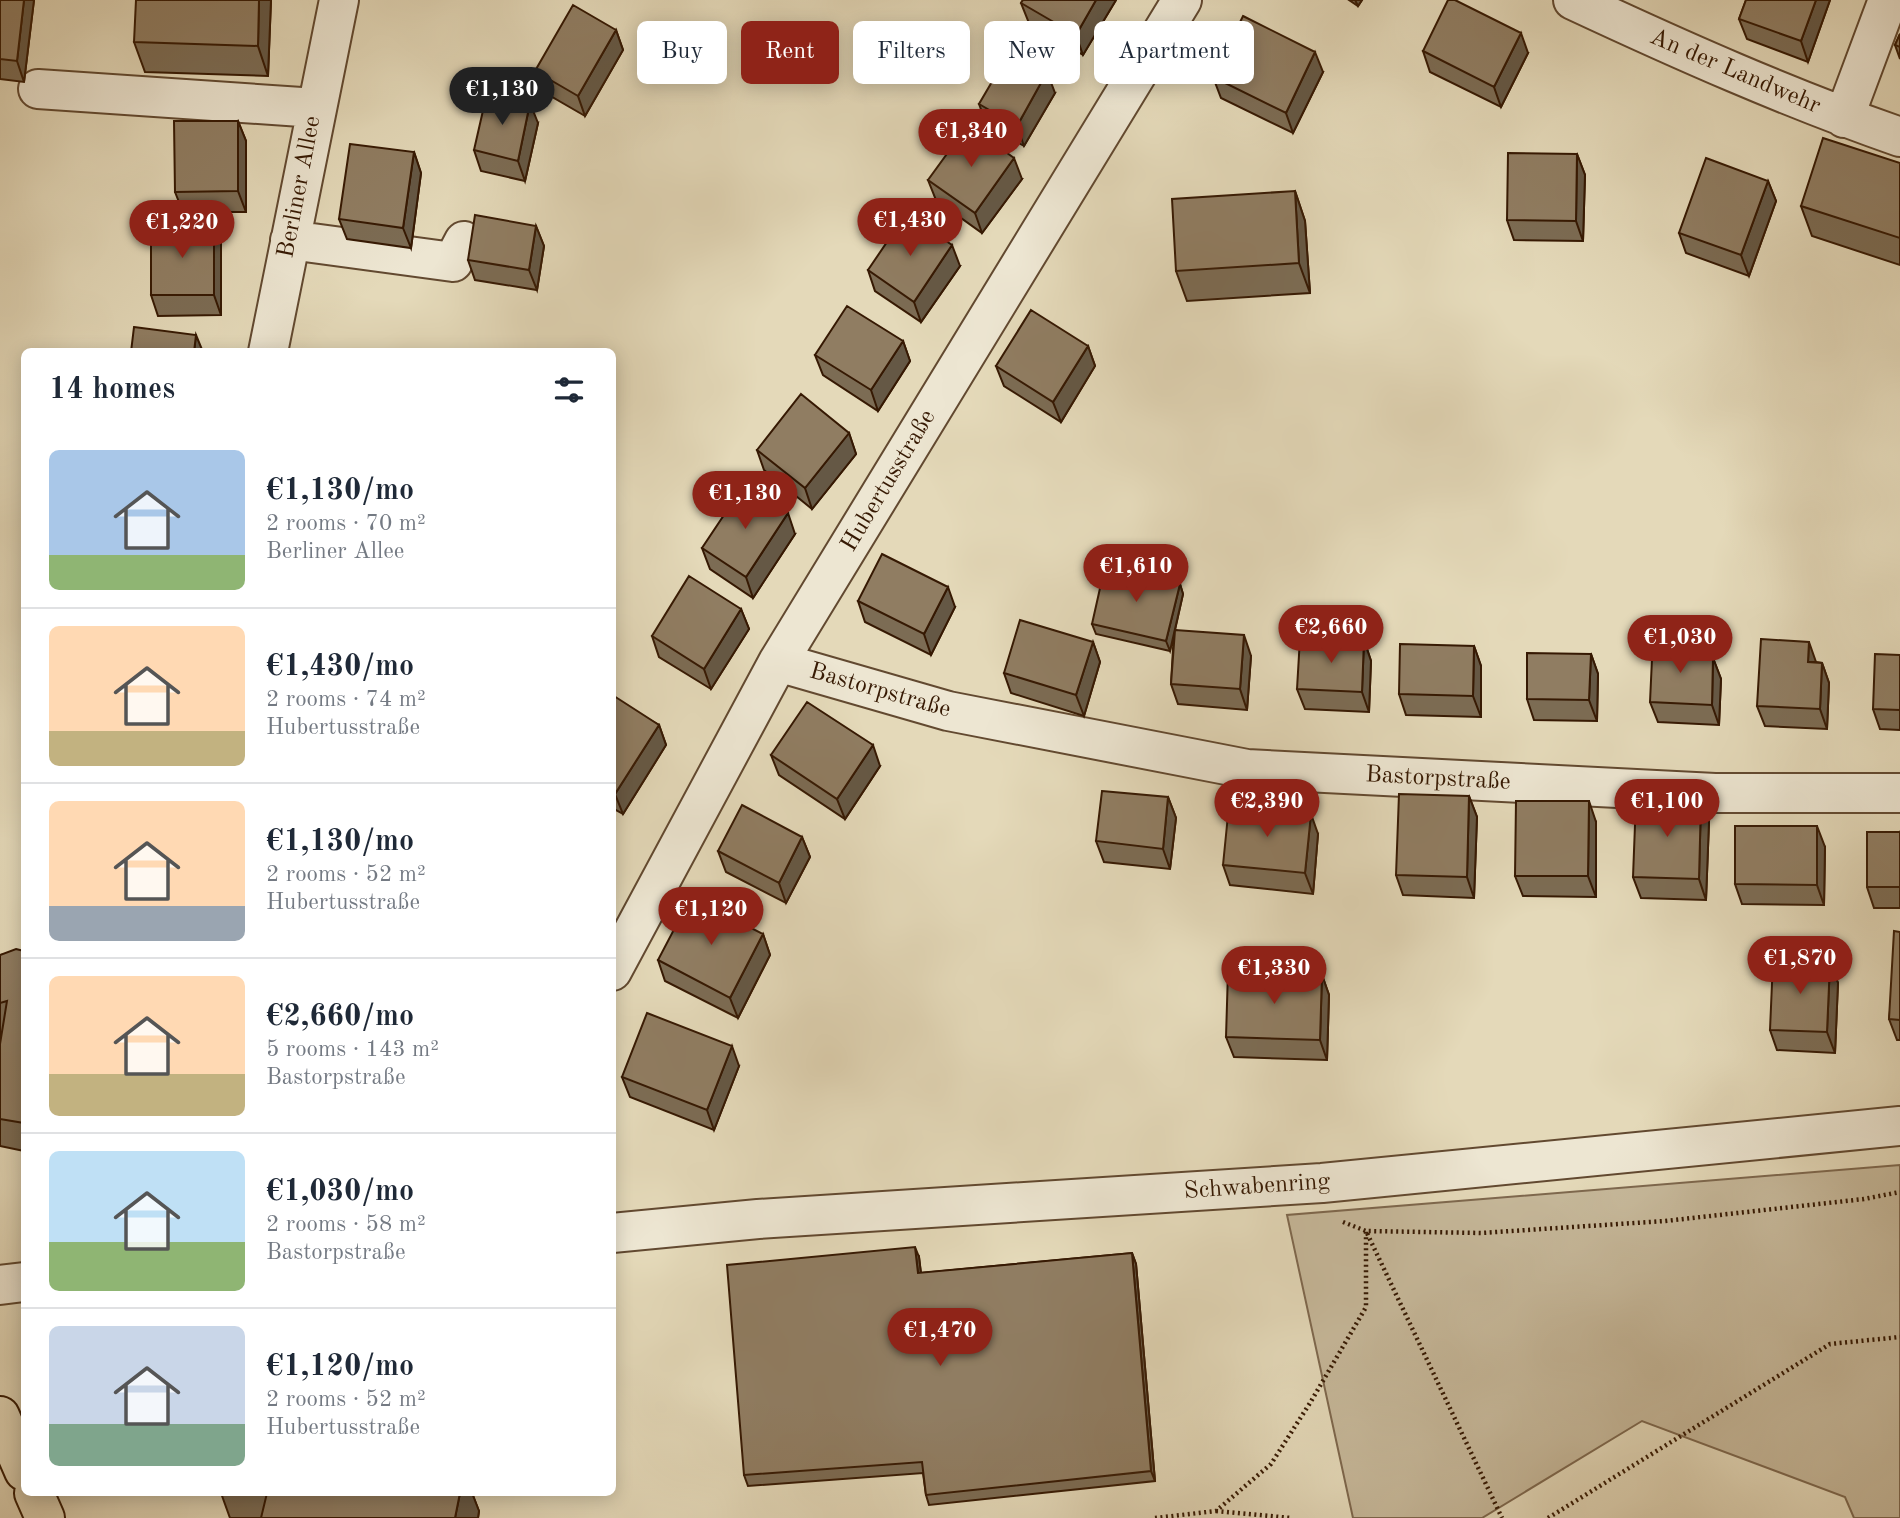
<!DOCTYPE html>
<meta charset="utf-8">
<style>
:root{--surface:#fff;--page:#f6f6f7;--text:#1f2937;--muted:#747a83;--line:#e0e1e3;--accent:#8f2418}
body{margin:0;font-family:"Old Standard TT",serif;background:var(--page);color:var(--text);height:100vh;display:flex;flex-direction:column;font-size:26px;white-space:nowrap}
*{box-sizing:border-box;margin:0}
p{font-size:23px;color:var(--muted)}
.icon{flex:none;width:38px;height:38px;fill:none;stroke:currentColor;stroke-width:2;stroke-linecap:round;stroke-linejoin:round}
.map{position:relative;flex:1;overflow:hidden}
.sheet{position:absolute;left:21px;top:348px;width:595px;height:1148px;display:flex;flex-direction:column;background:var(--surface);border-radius:10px;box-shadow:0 4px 18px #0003}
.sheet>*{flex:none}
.banner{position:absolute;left:637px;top:21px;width:665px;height:63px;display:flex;gap:14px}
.price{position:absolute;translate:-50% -60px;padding:0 16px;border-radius:24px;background:var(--accent);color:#fff;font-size:23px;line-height:46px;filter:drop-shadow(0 2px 4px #0008)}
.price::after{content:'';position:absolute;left:50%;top:42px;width:21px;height:16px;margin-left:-10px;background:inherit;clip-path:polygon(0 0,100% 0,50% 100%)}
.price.active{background:#222;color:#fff}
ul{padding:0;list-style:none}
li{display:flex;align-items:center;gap:21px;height:175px;padding:0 28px}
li+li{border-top:2px solid var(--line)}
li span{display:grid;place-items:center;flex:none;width:196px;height:140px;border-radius:10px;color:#555}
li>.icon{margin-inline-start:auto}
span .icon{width:84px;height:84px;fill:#fffc;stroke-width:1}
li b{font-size:30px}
h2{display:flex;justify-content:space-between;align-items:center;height:84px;padding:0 28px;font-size:30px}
.pill{padding:0 24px;border-radius:10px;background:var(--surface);box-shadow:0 4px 18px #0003;font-size:24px;line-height:63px}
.pill.active{background:var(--accent);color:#fff}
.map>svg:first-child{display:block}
.green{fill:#c6b89a;stroke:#7e684e;stroke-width:2}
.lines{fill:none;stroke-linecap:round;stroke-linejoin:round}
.minor-casing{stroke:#624930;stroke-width:42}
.major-casing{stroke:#361903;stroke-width:42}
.path{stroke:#361903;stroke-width:4.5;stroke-dasharray:2 3.5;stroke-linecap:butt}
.minor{stroke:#ede6d2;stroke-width:38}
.major{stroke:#e4d9b9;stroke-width:38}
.wall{fill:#7c6c54;stroke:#361903;stroke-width:2}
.shaded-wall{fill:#655845;stroke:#361903;stroke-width:2}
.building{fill:#907d62;stroke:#361903;stroke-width:2}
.labels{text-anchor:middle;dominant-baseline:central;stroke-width:5;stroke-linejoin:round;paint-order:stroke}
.street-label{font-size:24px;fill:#361903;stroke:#ede6d2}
</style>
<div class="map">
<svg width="1900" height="1518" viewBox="0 0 1900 1518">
<rect width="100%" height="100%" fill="#e4d9b9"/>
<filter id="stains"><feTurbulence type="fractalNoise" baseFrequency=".00286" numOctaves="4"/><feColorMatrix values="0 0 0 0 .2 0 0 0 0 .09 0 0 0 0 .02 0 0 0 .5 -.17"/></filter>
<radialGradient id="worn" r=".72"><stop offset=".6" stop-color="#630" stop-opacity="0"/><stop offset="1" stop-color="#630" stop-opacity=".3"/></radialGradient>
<!-- green -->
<path class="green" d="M1900,1165V1518H1854L1845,1497L1642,1421L1482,1518H1353L1287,1215Z"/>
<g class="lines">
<defs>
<path id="minor" d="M1573,0C1680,50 1788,98 1900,137
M38,89L316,108
M1844,118L1888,0
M290,240L453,262L464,241
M268,352L339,0
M778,662L948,711L1247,769L1715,793H1900
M612,971L778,662L1182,0
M612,1233L758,1219L1322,1183L1900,1126
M0,1285L24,1282"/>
<path id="major" d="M0,1416L24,1471
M34,1493L45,1518"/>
</defs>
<!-- minor casing -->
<use href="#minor" class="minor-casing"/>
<!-- major casing -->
<use href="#major" class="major-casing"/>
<!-- path -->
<path class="path" d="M1343,1222L1366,1231L1502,1518
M1216,1511L1291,1518
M1155,1518L1216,1511L1271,1464L1310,1403L1366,1307V1231L1481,1233L1665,1221L1864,1199L1900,1192
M1548,1518L1830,1344L1900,1337"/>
<!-- minor -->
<use href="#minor" class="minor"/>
<!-- major -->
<use href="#major" class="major"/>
</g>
<!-- wall -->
<path class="wall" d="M0,0H34L24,82L0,79Z
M271,0L268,76L145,72L134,42Z
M1023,0H1116L1083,55L1029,23L1021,3Z
M1349,0H1362L1358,6Z
M1746,0H1830L1808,62L1747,39L1739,19Z
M616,30L623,50L585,116L542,91L535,71Z
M1900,34V59L1895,45Z
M1423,51L1528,53L1501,107L1430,72Z
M1323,72L1293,133L1221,98L1213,77Z
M1055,93L1024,146L987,125L979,104Z
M238,121L246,141V212H183L175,192Z
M538,123L525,181L481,171L474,150Z
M414,152L421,173L411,248L347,239L339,219Z
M1577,154L1585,175L1583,241L1514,240L1507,220Z
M1900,163V265L1812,236L1801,206Z
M1022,179L982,233L936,200L928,180Z
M1768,181L1776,201L1749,276L1686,253L1679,233Z
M1295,191L1305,221L1310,293L1187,301L1176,271Z
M536,226L544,246L537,290L475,280L468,260Z
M221,244V315L158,316L151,295Z
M960,266L921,322L875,291L868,270Z
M903,341L910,361L878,411L823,375L815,355Z
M1088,346L1095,366L1061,422L1004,386L996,366Z
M849,433L856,454L812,509L764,470L757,450Z
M795,534L753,598L710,569L702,548Z
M1180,584L1183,594L1175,630L1251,656L1247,710L1178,704L1171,684L1174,631L1170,651L1096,634L1092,624Z
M858,601L955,607L931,655L865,622Z
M741,609L749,629L711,689L659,657L652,636Z
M1685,639L1692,657L1713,658L1721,679L1719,725L1658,722L1650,702Z
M1364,640L1371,661L1369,712L1305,709L1297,689Z
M1093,642L1100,662L1084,716L1011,693L1004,673Z
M1474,646L1481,666V717L1406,715L1399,694Z
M1591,654L1598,674L1597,721L1534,720L1527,699Z
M1900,655V730L1880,729L1873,709Z
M1816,662L1822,663L1829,683L1827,729L1765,726L1757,706Z
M612,699L659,725L666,745L623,814L612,808Z
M771,755L880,766L845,819L779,775Z
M1469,796L1477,817L1474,898L1403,895L1396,875Z
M1168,797L1176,818L1170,869L1104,862L1096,841Z
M1596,822V897L1523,896L1515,876Z
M1709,822L1706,900L1641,898L1633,877Z
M1900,832V908H1874L1867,887Z
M1318,834L1313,894L1230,885L1223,865Z
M802,837L810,857L786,903L726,872L718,851Z
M1825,847L1824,905L1742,904L1735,884Z
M1900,932V1040H1897L1889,1019Z
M763,934L770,955L738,1018L665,981L658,960Z
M24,951V1151L0,1146V1044L1,1036L0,1037V955Z
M1830,963L1838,983L1835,1053L1777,1050L1770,1030Z
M1322,975L1329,995L1327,1060L1234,1057L1226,1037Z
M739,1066L714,1130L630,1097L622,1077Z
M1132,1253L1136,1264L1155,1481L929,1505L926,1495L923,1473L748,1486L744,1475L919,1257L921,1273Z
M221,1493H472L479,1511L478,1518H230Z"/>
<!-- shaded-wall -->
<path class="shaded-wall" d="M24,0H34L24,82L17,61Z
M259,0H271L268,76L258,46Z
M1096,0H1116L1083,55L1076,35Z
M1355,0H1362L1358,6Z
M1816,0H1830L1808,62L1801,41Z
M616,30L623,50L585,116L578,96Z
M1521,33L1528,53L1501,107L1494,87Z
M1315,52L1323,72L1293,133L1286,113Z
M1047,72L1055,93L1024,146L1017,126Z
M530,103L538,123L525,181L518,161Z
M238,121L246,141V212L238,191Z
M414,152L421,173L411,248L403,228Z
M1577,154L1585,175L1583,241L1576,221Z
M1014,158L1022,179L982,233L975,213Z
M1768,181L1776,201L1749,276L1741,255Z
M1295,191L1305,221L1310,293L1299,263Z
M214,224L221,244V315L214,295Z
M536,226L544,246L537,290L529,270Z
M952,245L960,266L921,322L914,302Z
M196,335L203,352H194Z
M903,341L910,361L878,411L871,390Z
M1088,346L1095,366L1061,422L1053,402Z
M849,433L856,454L812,509L805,488Z
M788,513L795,534L753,598L746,577Z
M1180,584L1183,594L1170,651L1166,641Z
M948,587L955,607L931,655L924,634Z
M741,609L749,629L711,689L704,669Z
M1244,635L1251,656L1247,710L1240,689Z
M1685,639L1692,659L1684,657Z
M1364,640L1371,661L1369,712L1362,692Z
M1093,642L1100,662L1084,716L1076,695Z
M1809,642L1816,662H1808Z
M1474,646L1481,666V717L1473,696Z
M1591,654L1598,674L1597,721L1589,700Z
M1713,658L1721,679L1719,725L1712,705Z
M1822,663L1829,683L1827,729L1820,709Z
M659,725L666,745L623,814L615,794Z
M873,745L880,766L845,819L837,799Z
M1469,796L1477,817L1474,898L1467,877Z
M1168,797L1176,818L1170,869L1163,849Z
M1589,801L1596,822V897L1588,876Z
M1701,801L1709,822L1706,900L1699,879Z
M1311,814L1318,834L1313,894L1305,873Z
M1817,826L1825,847L1824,905L1817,885Z
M802,837L810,857L786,903L779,883Z
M763,934L770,955L738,1018L730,998Z
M1830,963L1838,983L1835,1053L1827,1032Z
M1322,975L1329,995L1327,1060L1320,1040Z
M732,1046L739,1066L714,1130L707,1110Z
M915,1247L919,1257L922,1283L918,1273Z
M1132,1253L1136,1264L1155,1481L1151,1471Z
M460,1493H472L479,1511L478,1518H455Z"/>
<!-- building -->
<path class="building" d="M0,0H24L17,61L0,59Z
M136,0H259L258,46L134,42Z
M1023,0H1096L1076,35L1021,3Z
M1448,0H1455L1521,33L1494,87L1423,51Z
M1746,0H1816L1801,41L1739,19Z
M573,5L616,30L578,96L535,71Z
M1243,16L1315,52L1286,113L1213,77Z
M1900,34V47L1895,45Z
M1010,51L1047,72L1017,126L979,104Z
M487,93L530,103L518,161L474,150Z
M174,121H238V191L175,192Z
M968,125L1014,158L975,213L928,180Z
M1823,138L1900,163V238L1801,206Z
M350,144L414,152L403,228L339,219Z
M1508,153L1577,154L1576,221L1507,220Z
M1706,158L1768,181L1741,255L1679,233Z
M1295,191L1299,263L1176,271L1172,199Z
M906,214L952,245L914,302L868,270Z
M475,215L536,226L529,270L468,260Z
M151,224H214V295H151Z
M847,306L903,341L871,390L815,355Z
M1031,310L1088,346L1053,402L996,366Z
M134,327L196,335L194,352H131Z
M801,394L849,433L805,488L757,450Z
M744,485L788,513L746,577L702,548Z
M882,554L948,587L924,634L858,601Z
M1105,566L1180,584L1166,641L1092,624Z
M689,576L741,609L704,669L652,636Z
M1020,620L1093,642L1076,695L1004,673Z
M1175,630L1244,635L1240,689L1171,684Z
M1653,637L1685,639L1684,657L1713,658L1712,705L1650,702Z
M1300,638L1364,640L1362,692L1297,689Z
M1761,639L1809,642L1808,662L1822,663L1820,709L1757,706Z
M1400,644L1474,646L1473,696L1399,694Z
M1527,653L1591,654L1589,700L1527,699Z
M1875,654L1900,655V710L1873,709Z
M614,696L659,725L615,794L612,792V699Z
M807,702L873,745L837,799L771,755Z
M1102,791L1168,797L1163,849L1096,841Z
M1399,794L1469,796L1467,877L1396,875Z
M1636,799L1701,801L1699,879L1633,877Z
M1516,801H1589L1588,876H1515Z
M742,805L802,837L779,883L718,851Z
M1229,805L1311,814L1305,873L1223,865Z
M1735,826H1817V885L1735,884Z
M1867,832H1900V887H1867Z
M691,897L763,934L730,998L658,960Z
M1894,931L1900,932V1020L1889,1019Z
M16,949L24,951V1123L0,1119V1044L7,1001L0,1003V955Z
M1773,960L1830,963L1827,1032L1770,1030Z
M1228,971L1322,975L1320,1040L1226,1037Z
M647,1013L732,1046L707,1110L622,1077Z
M915,1247L918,1273L1132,1253L1151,1471L926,1495L922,1462L744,1475L727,1265Z
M267,1493H460L455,1518H261Z"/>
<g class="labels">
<!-- street labels -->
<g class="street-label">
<text transform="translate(1735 72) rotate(23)">An der Landwehr</text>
<text transform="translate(300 187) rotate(-79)">Berliner Allee</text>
<text transform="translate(889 481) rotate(-59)">Hubertusstraße</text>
<text transform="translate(880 691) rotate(16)">Bastorpstraße</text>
<text transform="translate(1438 779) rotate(3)">Bastorpstraße</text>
<text transform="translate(1257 1187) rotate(-4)">Schwabenring</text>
</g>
</g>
<rect width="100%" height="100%" filter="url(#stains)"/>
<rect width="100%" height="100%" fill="url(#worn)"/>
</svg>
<b class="price active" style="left:502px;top:127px">€1,130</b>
<b class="price" style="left:971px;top:169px">€1,340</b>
<b class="price" style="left:910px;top:258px">€1,430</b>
<b class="price" style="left:182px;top:260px">€1,220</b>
<b class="price" style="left:745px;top:531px">€1,130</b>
<b class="price" style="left:1136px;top:604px">€1,610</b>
<b class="price" style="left:1331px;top:665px">€2,660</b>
<b class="price" style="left:1680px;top:675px">€1,030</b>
<b class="price" style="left:1267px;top:839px">€2,390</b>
<b class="price" style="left:1667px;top:839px">€1,100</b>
<b class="price" style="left:711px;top:947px">€1,120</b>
<b class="price" style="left:1800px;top:996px">€1,870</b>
<b class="price" style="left:1274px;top:1006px">€1,330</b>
<b class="price" style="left:940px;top:1368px">€1,470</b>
<div class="banner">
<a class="pill">Buy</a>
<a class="pill active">Rent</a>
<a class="pill">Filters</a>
<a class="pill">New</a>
<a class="pill">Apartment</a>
</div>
<section class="sheet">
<h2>14 homes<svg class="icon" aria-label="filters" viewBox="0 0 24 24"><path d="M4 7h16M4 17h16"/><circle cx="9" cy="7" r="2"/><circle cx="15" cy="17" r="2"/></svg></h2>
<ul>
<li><span style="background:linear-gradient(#a9c7e8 75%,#8fb573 0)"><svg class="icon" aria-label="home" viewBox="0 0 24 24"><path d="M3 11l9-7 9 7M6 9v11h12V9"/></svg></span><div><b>€1,130/mo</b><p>2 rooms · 70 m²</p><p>Berliner Allee</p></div></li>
<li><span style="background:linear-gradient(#ffd9b3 75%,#c2b280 0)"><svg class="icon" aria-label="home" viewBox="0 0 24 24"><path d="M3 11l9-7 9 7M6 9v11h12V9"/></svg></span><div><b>€1,430/mo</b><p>2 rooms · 74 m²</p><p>Hubertusstraße</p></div></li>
<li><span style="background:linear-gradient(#ffd9b3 75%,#9aa5b1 0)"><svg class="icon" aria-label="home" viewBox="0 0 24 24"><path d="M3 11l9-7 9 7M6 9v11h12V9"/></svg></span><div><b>€1,130/mo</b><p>2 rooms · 52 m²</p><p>Hubertusstraße</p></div></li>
<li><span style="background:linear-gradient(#ffd9b3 70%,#c2b280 0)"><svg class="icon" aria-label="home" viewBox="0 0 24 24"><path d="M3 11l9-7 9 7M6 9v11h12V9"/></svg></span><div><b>€2,660/mo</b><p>5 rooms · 143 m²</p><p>Bastorpstraße</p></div></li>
<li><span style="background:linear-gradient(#bfe0f5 65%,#8fb573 0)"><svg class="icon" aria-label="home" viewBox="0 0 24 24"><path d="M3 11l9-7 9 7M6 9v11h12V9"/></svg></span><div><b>€1,030/mo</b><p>2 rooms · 58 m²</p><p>Bastorpstraße</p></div></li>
<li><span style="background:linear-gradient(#c9d6e8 70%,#7fa58c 0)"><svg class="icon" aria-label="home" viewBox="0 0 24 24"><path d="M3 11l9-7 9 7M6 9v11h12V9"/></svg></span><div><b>€1,120/mo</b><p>2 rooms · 52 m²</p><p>Hubertusstraße</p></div></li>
</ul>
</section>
</div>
